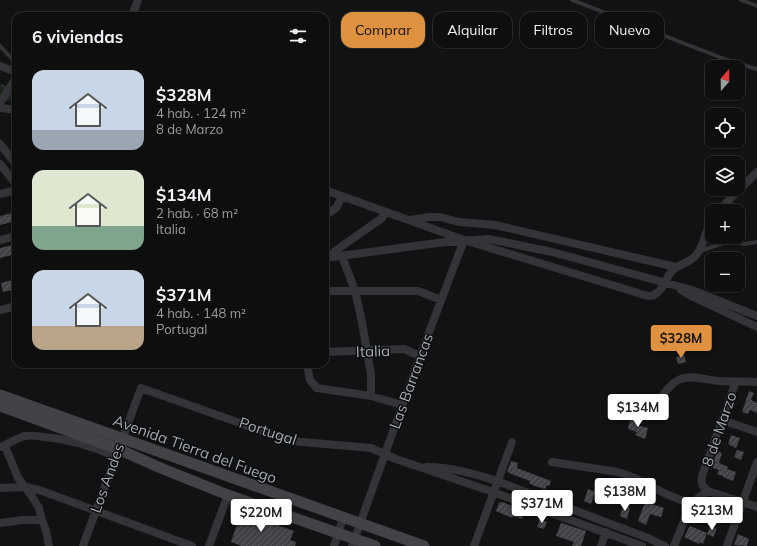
<!DOCTYPE html>
<html lang="es">
<meta charset="utf-8">
<style>
:root{--surface:#0d0e0e;--page:#1b1c1c;--text:#f1f3f6;--muted:#9a9c9e;--line:#2d2e2e;--accent:#de913f}
body{margin:0;font-family:Mulish,sans-serif;background:var(--page);color:var(--text);height:100vh;display:flex;flex-direction:column;font-size:15px;white-space:nowrap}
*{box-sizing:border-box;margin:0}
p{font-size:13px;color:var(--muted)}
.icon{flex:none;width:22px;height:22px;fill:none;stroke:currentColor;stroke-width:2;stroke-linecap:round;stroke-linejoin:round}
.map{position:relative;flex:1;overflow:hidden}
.panel{position:absolute;left:12px;top:12px;width:317px;height:356px;display:flex;flex-direction:column;background:var(--surface);border-radius:12px;box-shadow:0 1px 3px #0004,0 0 0 1px var(--line)}
.panel>*{flex:none}
.banner{position:absolute;left:341px;top:12px;width:356px;height:36px;display:flex;gap:8px}
.needle{width:26px;rotate:20deg}
.fabs{position:absolute;left:705px;top:60px;display:grid;gap:8px}
.fabs a{display:grid;place-items:center;width:40px;height:40px;border-radius:8px;background:var(--surface);box-shadow:0 1px 3px #0004,0 0 0 1px var(--line);font-size:20px}
.price{position:absolute;translate:-50% -34px;padding:0 9px;border-radius:4px;background:#fff;color:#222;font-size:13px;line-height:26px;filter:drop-shadow(0 1px 2px #0008)}
.price::after{content:'';position:absolute;left:50%;top:24px;width:12px;height:9px;margin-left:-6px;background:inherit;clip-path:polygon(0 0,100% 0,50% 100%)}
.price.on{background:var(--accent);color:#111}
ul{padding:0;list-style:none}
li{display:flex;align-items:center;gap:12px;height:100px;padding:0 20px}
li span{display:grid;place-items:center;flex:none;width:112px;height:80px;border-radius:12px;color:#555}
li>.icon{margin-inline-start:auto}
span .icon{width:48px;height:48px;fill:#fffc;stroke-width:1}
li b{font-size:17px}
h2{display:flex;justify-content:space-between;align-items:center;height:48px;padding:0 20px;font-size:17px}
.tag{padding:0 14px;border-radius:12px;background:var(--surface);box-shadow:0 1px 3px #0004,0 0 0 1px var(--line);font-size:14px;line-height:36px}
.tag.on{background:var(--accent);color:#111}
.map>svg:first-child{display:block}
.grass{fill:url(#grass-tufts)}
.building{fill:url(#building-hatch)}
.lines{fill:none;stroke-linecap:round;stroke-linejoin:round}
.lane{stroke:#333437;stroke-width:4}
.street{stroke:#333437;stroke-width:8}
.secondary{stroke:#414347;stroke-width:11}
.labels{text-anchor:middle;dominant-baseline:central;stroke-width:3;stroke-linejoin:round;paint-order:stroke}
.street-label{font-size:15px;fill:#a4aab2;stroke:#0c0d0e}
</style>
<div class="map">
<svg width="757" height="546" viewBox="0 0 757 546">
<defs>
<pattern id="grass-tufts" width="24" height="20" patternUnits="userSpaceOnUse"><rect width="24" height="20" fill="#1e251e"/><path d="M3 7l-1-3M5 7V3M7 7l1-3M15 17l-1-3M17 17v-4M19 17l1-3" fill="none" stroke="#3c423c"/></pattern>
<pattern id="building-hatch" width="6" height="6" patternUnits="userSpaceOnUse"><rect width="6" height="6" fill="#404246"/><path d="M-1 1l2-2M0 6l6-6M5 7l2-2" fill="none" stroke="#595b5e"/></pattern>
</defs>
<rect width="100%" height="100%" fill="#111213"/>
<!-- grass -->
<path class="grass" d="M0,84L16,89V102L0,100Z"/>
<!-- building -->
<path class="building" d="M16,212V221L0,225V216Z
M16,244V254L0,258V248Z
M16,279V289L3,292L1,283Z
M684,354L686,362L678,364L676,357Z
M749,391L754,393L751,400L757,403V413L750,410L748,414L742,412Z
M631,417L638,419L637,425L648,428L645,439L635,435L637,432L628,429Z
M731,435L740,438L736,448L728,444Z
M737,450L744,452L741,460L734,457Z
M717,451L722,453L719,463L728,467L727,469L736,472L733,481L723,477V476L717,474L719,470L711,467Z
M511,461L518,463L517,468L551,481L549,486L547,485L545,489L535,486L529,483L530,481L507,472Z
M630,488L637,490L634,498L628,495Z
M588,489L595,492L591,504L584,501Z
M502,502L525,511L522,519L513,516L512,518L496,511L499,503Z
M645,502L664,508L661,517L650,514L646,525L638,521Z
M623,506L630,508L627,519L620,516Z
M695,508L702,510L700,515L693,513Z
M706,511L713,513L711,518L704,516Z
M241,512L294,531L290,540L296,542L295,546H242L231,542Z
M540,519L547,522L544,529L537,527Z
M561,523L586,531L581,546H572L574,542L556,536Z
M690,526L707,533L703,544L699,542V544L684,537Z
M710,526L717,529L713,537L707,534Z
M738,534L749,539L747,546L734,545Z"/>
<g class="lines">
<!-- lane -->
<path class="lane" d="M572,0L727,60L757,69
M741,0L757,6
M0,46L16,63
M700,251L729,241L745,244L757,242"/>
<!-- street -->
<path class="street" d="M132,16L138,0
M0,66L16,72
M0,103L16,78
M0,108L16,110
M0,144L16,164
M0,164L16,184
M325,190L464,240L648,296C662,296 664,280 672,271C681,262 691,264 699,251C705,241 706,229 712,219
M0,194L16,190
M718,211L757,172
M325,216L337,207L342,196
M410,220L429,217H440L459,222L495,225L676,267
M0,240L16,236
M342,256L355,291L362,322L371,375V396
M331,257L335,251L382,218L385,212
M325,258L445,242L489,239L552,252L692,290L757,316
M681,290L693,297L757,327
M325,291H418L441,300
M0,310L16,306
M325,352L404,349L420,356
M307,364L310,380L317,388L371,396L402,405
M736,381L702,476C701,483 702,487 708,491L757,507
M623,408C650,418 651,410 667,390C671,385 675,381 681,379C693,374 708,381 720,381C733,382 745,381 757,382
M722,420L757,432
M5,446L18,478L31,495L39,508L42,520L46,531L49,546
M0,447C9,444 16,438 25,436C31,435 38,436 44,437C69,439 92,446 115,456
M552,462L618,472L635,478L666,494L691,504
M427,467C451,467 475,474 497,481L648,538L665,546
M0,488L26,487L42,491L192,546
M0,523L23,520H42
M83,546L141,388L291,441L371,448L396,459L493,492L642,546
M209,546L228,495
M334,546L343,518
M352,546L420,356L464,240
M474,546L512,442
M601,546L606,532
M674,546L691,504L698,498L708,491
M727,546L757,462"/>
<!-- secondary -->
<path class="secondary" d="M0,395L424,546
M0,406L118,449L163,469L228,495L375,546"/>
</g>
<g class="labels">
<!-- street labels -->
<g class="street-label">
<text transform="translate(373 351) rotate(-2)">Italia</text>
<text transform="translate(411 381) rotate(-70)">Las Barrancas</text>
<text transform="translate(719 429) rotate(-71)">8 de Marzo</text>
<text transform="translate(268 431) rotate(18)">Portugal</text>
<text transform="translate(195 449) rotate(20)">Avenida Tierra del Fuego</text>
<text transform="translate(107 478) rotate(-70)">Los Andes</text>
</g>
</g>
</svg>
<div class="fabs">
<a><svg class="needle" viewBox="-14 -14 28 28"><path d="M0-13l5 13h-10z" fill="#e53935"/><path d="M0 13l5-13h-10z" fill="#9a9c9e"/></svg></a>
<a><svg class="icon" aria-label="locate" viewBox="0 0 24 24"><circle cx="12" cy="12" r="6"/><path d="M12 2v4M12 18v4M2 12h4M18 12h4"/></svg></a>
<a><svg class="icon" aria-label="layers" viewBox="0 0 24 24"><path d="M12 4l9 5-9 5-9-5zM3 14l9 5 9-5"/></svg></a>
<a>+</a>
<a>−</a>
</div>
<b class="price on" style="left:681px;top:359px">$328M</b>
<b class="price" style="left:638px;top:428px">$134M</b>
<b class="price" style="left:625px;top:512px">$138M</b>
<b class="price" style="left:542px;top:524px">$371M</b>
<b class="price" style="left:712px;top:531px">$213M</b>
<b class="price" style="left:261px;top:533px">$220M</b>
<div class="banner">
<a class="tag on">Comprar</a>
<a class="tag">Alquilar</a>
<a class="tag">Filtros</a>
<a class="tag">Nuevo</a>
</div>
<section class="panel">
<h2>6 viviendas<svg class="icon" aria-label="filters" viewBox="0 0 24 24"><path d="M4 7h16M4 17h16"/><circle cx="9" cy="7" r="2"/><circle cx="15" cy="17" r="2"/></svg></h2>
<ul>
<li><span style="background:linear-gradient(#c9d6e8 75%,#9aa5b1 0)"><svg class="icon" aria-label="home" viewBox="0 0 24 24"><path d="M3 11l9-7 9 7M6 9v11h12V9"/></svg></span><div><b>$328M</b><p>4 hab. · 124 m²</p><p>8 de Marzo</p></div></li>
<li><span style="background:linear-gradient(#dfe7d0 70%,#7fa58c 0)"><svg class="icon" aria-label="home" viewBox="0 0 24 24"><path d="M3 11l9-7 9 7M6 9v11h12V9"/></svg></span><div><b>$134M</b><p>2 hab. · 68 m²</p><p>Italia</p></div></li>
<li><span style="background:linear-gradient(#c9d6e8 70%,#b9a48a 0)"><svg class="icon" aria-label="home" viewBox="0 0 24 24"><path d="M3 11l9-7 9 7M6 9v11h12V9"/></svg></span><div><b>$371M</b><p>4 hab. · 148 m²</p><p>Portugal</p></div></li>
</ul>
</section>
</div>
